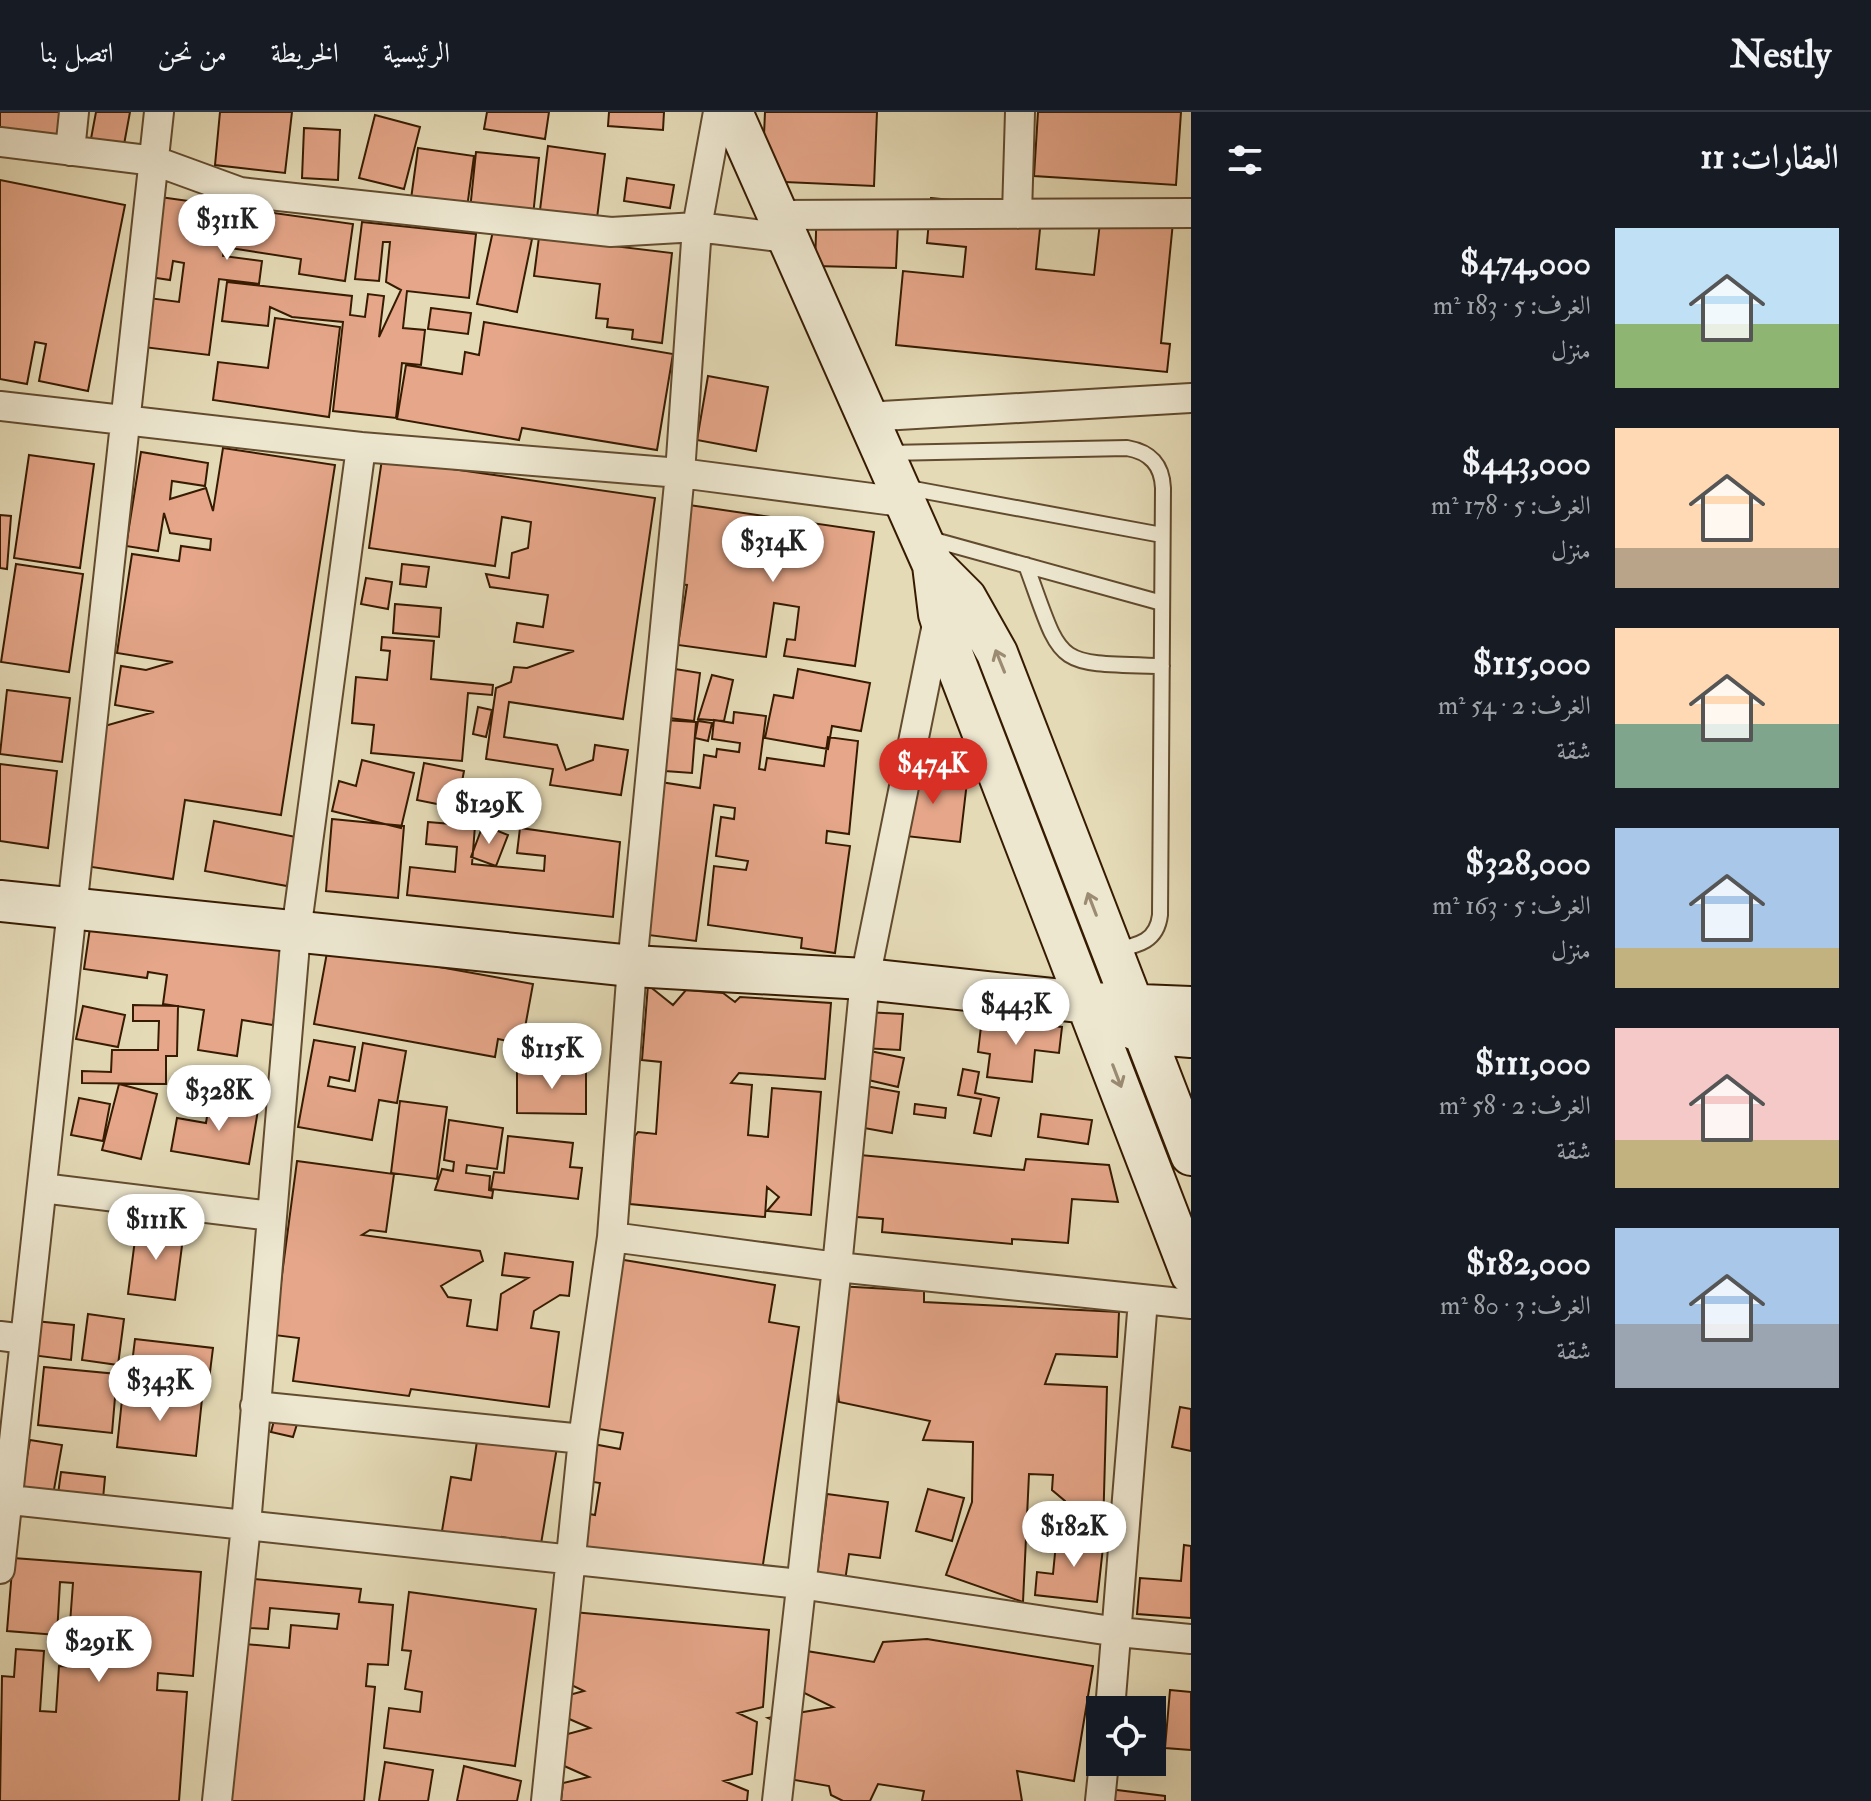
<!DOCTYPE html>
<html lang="ar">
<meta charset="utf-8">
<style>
:root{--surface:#171b24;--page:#242831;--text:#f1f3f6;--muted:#9ea1a6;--line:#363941;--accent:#d93025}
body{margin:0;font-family:"IM FELL Double Pica",Amiri,serif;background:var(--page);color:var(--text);direction:rtl;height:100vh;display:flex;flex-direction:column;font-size:30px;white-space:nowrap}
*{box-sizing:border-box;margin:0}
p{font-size:26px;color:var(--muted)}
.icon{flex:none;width:44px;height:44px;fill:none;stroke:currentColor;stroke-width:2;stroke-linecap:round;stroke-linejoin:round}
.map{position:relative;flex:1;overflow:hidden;direction:ltr}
.sheet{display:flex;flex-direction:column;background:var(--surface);width:680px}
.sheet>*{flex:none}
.buttons{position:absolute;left:1086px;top:1584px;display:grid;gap:16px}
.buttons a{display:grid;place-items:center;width:80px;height:80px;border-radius:0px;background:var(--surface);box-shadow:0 8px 32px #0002;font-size:40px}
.price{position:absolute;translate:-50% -68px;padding:0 18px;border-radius:28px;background:#fff;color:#222;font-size:26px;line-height:52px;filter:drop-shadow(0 2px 4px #0008)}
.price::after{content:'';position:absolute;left:50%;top:48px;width:24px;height:18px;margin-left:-12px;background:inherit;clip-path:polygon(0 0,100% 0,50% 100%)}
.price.active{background:var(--accent);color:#fff}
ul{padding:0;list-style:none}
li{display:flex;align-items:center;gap:24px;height:200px;padding:0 32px}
li span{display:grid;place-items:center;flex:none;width:224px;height:160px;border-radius:0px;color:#555}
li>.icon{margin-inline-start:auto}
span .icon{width:96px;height:96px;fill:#fffc;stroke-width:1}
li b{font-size:34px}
h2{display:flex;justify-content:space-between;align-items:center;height:96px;padding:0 32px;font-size:34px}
header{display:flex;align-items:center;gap:48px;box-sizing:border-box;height:112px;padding:0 40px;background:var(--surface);border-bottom:2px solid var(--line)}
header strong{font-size:38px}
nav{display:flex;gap:44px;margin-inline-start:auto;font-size:28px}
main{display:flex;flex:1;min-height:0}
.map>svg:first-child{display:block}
.building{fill:#e5a689;stroke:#371b01;stroke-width:2}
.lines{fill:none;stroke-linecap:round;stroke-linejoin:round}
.lane-casing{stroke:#624b2e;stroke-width:18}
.street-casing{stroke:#624b2e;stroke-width:32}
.secondary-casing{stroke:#371b01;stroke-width:44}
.lane{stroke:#ede7d0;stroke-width:14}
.street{stroke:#ede7d0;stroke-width:28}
.secondary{stroke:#ede7d0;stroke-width:40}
.oneway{stroke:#9b8b73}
</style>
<header>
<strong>Nestly</strong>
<nav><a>الرئيسية</a><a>الخريطة</a><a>من نحن</a><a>اتصل بنا</a></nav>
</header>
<main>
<section class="sheet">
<h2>العقارات: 11<svg class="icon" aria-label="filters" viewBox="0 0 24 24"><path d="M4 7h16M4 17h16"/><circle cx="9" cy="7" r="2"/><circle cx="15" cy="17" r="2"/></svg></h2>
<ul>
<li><span style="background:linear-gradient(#bfe0f5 60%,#8fb573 0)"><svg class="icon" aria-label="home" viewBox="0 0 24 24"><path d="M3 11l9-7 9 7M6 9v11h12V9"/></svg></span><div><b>$474,000</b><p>الغرف: 5 · 183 m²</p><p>منزل</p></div></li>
<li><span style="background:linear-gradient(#ffd9b3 75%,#b9a48a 0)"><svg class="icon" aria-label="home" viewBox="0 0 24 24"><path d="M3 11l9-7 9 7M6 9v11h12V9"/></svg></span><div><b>$443,000</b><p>الغرف: 5 · 178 m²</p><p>منزل</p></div></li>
<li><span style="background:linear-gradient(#ffd9b3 60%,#7fa58c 0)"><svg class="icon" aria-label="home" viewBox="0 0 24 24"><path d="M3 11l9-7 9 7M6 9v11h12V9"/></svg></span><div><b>$115,000</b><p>الغرف: 2 · 54 m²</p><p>شقة</p></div></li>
<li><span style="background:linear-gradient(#a9c7e8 75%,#c2b280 0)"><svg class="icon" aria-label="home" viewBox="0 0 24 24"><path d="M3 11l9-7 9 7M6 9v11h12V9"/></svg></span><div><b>$328,000</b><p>الغرف: 5 · 163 m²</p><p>منزل</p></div></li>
<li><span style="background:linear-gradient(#f6c9c9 70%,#c2b280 0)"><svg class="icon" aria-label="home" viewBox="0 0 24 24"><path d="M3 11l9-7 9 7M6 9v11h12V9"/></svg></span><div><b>$111,000</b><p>الغرف: 2 · 58 m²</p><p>شقة</p></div></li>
<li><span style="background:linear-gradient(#a9c7e8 60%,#9aa5b1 0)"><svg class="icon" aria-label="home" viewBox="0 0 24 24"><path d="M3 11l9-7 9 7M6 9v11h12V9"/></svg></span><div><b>$182,000</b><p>الغرف: 3 · 80 m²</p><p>شقة</p></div></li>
</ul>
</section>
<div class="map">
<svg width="1191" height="1689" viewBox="0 0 1191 1689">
<rect width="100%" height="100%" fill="#e4dab6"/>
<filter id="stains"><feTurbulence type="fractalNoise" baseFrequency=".0025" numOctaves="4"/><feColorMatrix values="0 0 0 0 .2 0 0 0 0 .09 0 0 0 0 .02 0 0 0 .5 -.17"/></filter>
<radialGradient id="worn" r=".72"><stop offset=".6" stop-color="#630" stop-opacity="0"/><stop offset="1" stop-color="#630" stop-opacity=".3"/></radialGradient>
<!-- building -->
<path class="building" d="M0,0H66L63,33L0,27Z
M96,0H130L123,38L90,32Z
M220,0H292L285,61L215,53Z
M487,0H549L545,27L484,17Z
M609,0H664L663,18L608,14Z
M765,0H877L874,74L762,69Z
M1038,0H1181L1176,73L1034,64Z
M375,3L420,15L404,77L359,66Z
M304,16L340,18L338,68L302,66Z
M548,34L605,42L596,114L539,106Z
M418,36L474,44L467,96L411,87Z
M476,40L539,46L533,104L470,98Z
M627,66L674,73L670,96L624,89Z
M0,68L125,93L88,279L39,269L46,232L35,230L27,272L0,267Z
M160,85L353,112L345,169L299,162L301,147L224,135L223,144L262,149L259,172L219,167L209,243L143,235L149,186L179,190L184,151L173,149L170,168L143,164Z
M931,86L1042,97L1036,157L1094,163L1102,93L1174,100L1161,231L1170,232L1167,260L896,233L903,159L963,165L966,135L927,131Z
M817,88L899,91L896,156L815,154Z
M362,110L476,122L469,186L407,179L403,216L425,218L421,253L402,251L396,306L333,299L343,210L292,205L270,195L268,214L222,209L227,170L352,184L350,203L365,205L368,182L384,184L379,225L401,178L386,170L390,130H383L379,169L355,167Z
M493,119L532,127L517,200L477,192Z
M539,125L672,141L662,231L632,227L633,218L607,215L608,207L596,206L600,172L534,164Z
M431,196L471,201L468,222L428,217Z
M275,206L340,215L329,305L213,288L218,250L268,256Z
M484,210L673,242L657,338L522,316L519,328L397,307L406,253L462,262L465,240L479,243Z
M708,264L768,275L756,339L697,328Z
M223,336L335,353L281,703L185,688L173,767L85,754L101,615L154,600L115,593L121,554L146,558L173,550L117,541L132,442L179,449L181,434L210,438L211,427L170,421L164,401L158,439L126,434L141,340L208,351L205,374L172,369L170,387L206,376L213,399Z
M29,343L94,352L80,456L14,446Z
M382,347L655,386L623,607L509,590L504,625L557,633L566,658L593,648L595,633L628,638L621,683L550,673L553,657L486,647L496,576L511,570L514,555L527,556L574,539L514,530L517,511L543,515L548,483L490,475L486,462L509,466L512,441L528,436L531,410L502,405L495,454L369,436Z
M689,393L874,420L855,554L784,544L787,527L795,528L799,495L774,491L766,545L678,533L687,473L677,472Z
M0,403L11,404L7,457L0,456Z
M16,452L83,462L69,560L1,550Z
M402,452L429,455L426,475L400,472Z
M366,466L392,470L388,497L361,492Z
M395,492L441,496L439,525L393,521Z
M382,525L434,529L431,567L493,573L492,583L468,581L462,649L371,641L374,613L352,611L356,565L387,568L390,539L381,538Z
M675,557L700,561L694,609L669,606Z
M798,557L870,571L861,619L832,614L828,637L765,626L774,583L793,586Z
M712,563L733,568L724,609L698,607Z
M7,578L70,586L62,650L0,642Z
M478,595L492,598L486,625L473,622Z
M734,600L766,604L759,657L765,658L767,646L824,654L828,625L858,629L849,722L827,719L826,731L850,734L835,841L801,836L802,826L708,813L714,754L746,758L748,749L716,744L721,705L734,707L735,696L714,693L696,829L640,822L660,670L700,676L704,643L716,645L717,637L739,640L740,631L712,627L714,608L733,611Z
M664,608L696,610L692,661L665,659Z
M698,609L712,611L708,629L695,626Z
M362,648L414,661L401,716L332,699L339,669L356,674Z
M424,651L464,659L457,696L417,688Z
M0,652L57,659L48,736L0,729Z
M920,655L968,661L960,730L887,722Z
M491,690L515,691L514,712L490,711Z
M332,707L404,714L398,786L326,779Z
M214,709L296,725L287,774L205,759Z
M428,710L475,714L472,752L544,759L545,744L517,741L520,716L620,730L613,805L407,783L410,755L455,760L457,735L426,732Z
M483,713L508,723L496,754L471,745Z
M91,809L284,837L273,913L242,908L237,944L198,938L204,898L163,892L167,863L148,860L147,866L84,857Z
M328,835L533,872L522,932L498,927L495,945L314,912Z
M648,873L673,893L686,878L723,881L735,890L740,885L831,891L825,967L739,961L731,971L752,973L748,1023L768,1025L772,976L821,980L811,1103L767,1099L779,1085L767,1075L765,1105L630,1092L635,1024L638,1020L656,1022L661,950L642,948Z
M133,893L178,894L177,944H166V972L82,971V959L111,960L112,938H158L159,909H133Z
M83,894L125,903L118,935L76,927Z
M865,900L903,902L900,938L862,936Z
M982,906L1062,915L1059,941L1035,938L1032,970L987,965L990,942L978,940Z
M314,928L355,935L349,969L330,965L328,974L355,979L363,931L406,939L397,991L379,988L372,1028L298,1015Z
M870,939L904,946L898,975L864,967Z
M517,957H586V1002L517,1001Z
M963,957L979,960L975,981L999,986L991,1024L974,1021L981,987L958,983Z
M119,972L157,982L141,1047L102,1038Z
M860,973L899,980L892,1021L853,1014Z
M210,985L258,998L249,1052L171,1039L177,1006L206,1011Z
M79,986L110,992L103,1029L71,1023Z
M400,989L447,995L437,1067L391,1061Z
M915,992L946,996L945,1006L914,1002Z
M1041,1002L1092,1008L1088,1032L1038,1025Z
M449,1008L503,1016L497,1057L467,1053L466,1061L490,1064L489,1078L493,1079L492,1086L435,1078L442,1057L453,1059L454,1050L444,1048Z
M508,1024L573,1031L570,1055L582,1056L578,1087L491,1077L494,1060L504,1061Z
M849,1042L1024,1058L1026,1047L1109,1053L1118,1090L1072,1087L1068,1131L1012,1127V1132L882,1120L883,1107L844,1104Z
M297,1049L394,1062L386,1120L370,1118L362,1123L480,1139L483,1149L441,1174L448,1185L471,1188L467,1214L497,1218L501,1182L528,1166L502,1163L505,1141L573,1150L569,1184L560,1183L534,1199L531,1216L559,1220L549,1295L411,1277L409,1284L293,1269L299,1226L274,1223Z
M137,1112L184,1118L175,1188L128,1182Z
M618,1147L775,1173L769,1210L799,1215L760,1472L571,1448L579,1400L595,1403L600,1371L587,1369L593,1332L620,1337L623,1321L593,1316Z
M837,1174L924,1179V1190L1119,1200L1117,1245L1056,1242L1045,1272L1107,1275L1103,1418L1063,1415L1065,1389L1052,1378L1053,1363L1029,1362L1023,1490L946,1463L972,1390L973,1330L923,1328L930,1309L839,1290L835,1254Z
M88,1202L124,1207L118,1253L82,1248Z
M35,1209L74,1213L71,1248L31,1243Z
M135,1227L213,1236L208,1276L130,1268Z
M44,1255L117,1262L112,1321L38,1313Z
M123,1278L202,1287L196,1344L117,1335Z
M279,1290L302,1296L293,1325L271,1320Z
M1180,1295L1191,1297V1339L1172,1335Z
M480,1310L559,1323L541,1432L502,1425L500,1441L440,1431L451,1365L471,1368Z
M30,1328L62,1333L53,1383L21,1377Z
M61,1360L105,1365L103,1387L58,1382Z
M928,1377L964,1386L952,1429L916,1419Z
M827,1382L888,1390L880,1446L849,1442L845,1469L817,1465Z
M1057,1421L1104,1426L1097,1490L1035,1483L1037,1460L1053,1462Z
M1184,1433L1191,1434V1506L1137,1502L1140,1466L1181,1469Z
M13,1446L201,1460L193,1564L158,1561L157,1578L187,1580L179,1689H0L2,1564L14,1565L16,1537L44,1539L40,1599L56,1600L59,1554L77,1555L80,1525H69L73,1471L60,1470L57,1523L7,1519Z
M253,1467L361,1477L359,1490L393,1493L388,1553L368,1552L366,1574L375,1575L364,1689H231L245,1532L289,1536L291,1513L337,1517L339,1502L270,1496L268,1517L249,1516Z
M409,1480L536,1497L515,1654L384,1636L389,1596L420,1600L422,1580L405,1577L411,1539L402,1538Z
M573,1500L769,1518L763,1595L738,1601L757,1610L752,1662L724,1669L748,1679L747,1689H561L563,1671L589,1665L562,1653L564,1623L590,1616L567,1606L569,1583L584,1579L567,1571Z
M927,1527L1093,1554L1074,1669L1017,1659L1022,1689H922L924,1679L878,1672L870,1689H843L831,1683L829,1674L789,1667L796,1619L768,1606L833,1595L788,1573L794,1537L874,1550L883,1530Z
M1170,1578L1191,1580V1638L1165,1636Z
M385,1650L433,1658L428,1689H379Z
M464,1654L521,1669L517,1689H457Z
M1109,1677L1165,1684V1689H1108Z"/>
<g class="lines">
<defs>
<path id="lane" d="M889,341L1127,336C1150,340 1162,353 1163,376L1160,803C1157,829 1139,833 1116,838
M903,375L1162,423
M927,426L1162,491
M1026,453C1064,556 1051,551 1162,554"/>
<path id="street" d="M0,30L155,49L240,80L611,120L697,115L787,126
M70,39L74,0
M1017,102L1020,0
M778,103L1191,101
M0,294L361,335L680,361L902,390
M865,305L1191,286
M42,1076L272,1104
M612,1125L837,1155L1191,1192
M0,1224L25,1227
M255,1294L583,1327
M0,1387L800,1472L1118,1520L1191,1527
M0,1457L159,0
M1110,1598L1143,1188
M217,1689L246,1413L296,820L361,335
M546,1689L583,1327L612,1125L632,854L680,361L697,115L718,0
M777,1689L837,1155L865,867L938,507
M1100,1689L1104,1650"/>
<path id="secondary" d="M732,0L933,453L939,502L948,531L1191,1162
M933,453L966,486L997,541L1191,1043
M0,789L632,854L865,867L1090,891L1191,895
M1123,912L1143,921L1191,925"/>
</defs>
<!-- lane casing -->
<use href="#lane" class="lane-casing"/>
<!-- street casing -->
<use href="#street" class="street-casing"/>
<!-- secondary casing -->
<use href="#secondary" class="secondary-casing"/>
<!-- lane -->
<use href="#lane" class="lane"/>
<!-- street -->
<use href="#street" class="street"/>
<!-- secondary -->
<use href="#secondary" class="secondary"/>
</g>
<!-- one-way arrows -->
<defs><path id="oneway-shaft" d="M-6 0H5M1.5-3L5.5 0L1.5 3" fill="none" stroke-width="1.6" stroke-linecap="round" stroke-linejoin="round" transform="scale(2)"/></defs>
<g class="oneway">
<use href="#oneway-shaft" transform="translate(1000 549) rotate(-112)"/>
<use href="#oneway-shaft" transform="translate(1092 792) rotate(-111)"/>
<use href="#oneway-shaft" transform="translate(1117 964) rotate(69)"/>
</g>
<rect width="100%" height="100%" filter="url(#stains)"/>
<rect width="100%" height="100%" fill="url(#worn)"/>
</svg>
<div class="buttons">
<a><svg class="icon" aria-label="locate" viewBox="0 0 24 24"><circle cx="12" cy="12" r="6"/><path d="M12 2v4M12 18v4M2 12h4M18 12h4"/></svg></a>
</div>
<b class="price" style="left:227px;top:150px">$311K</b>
<b class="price" style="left:773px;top:472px">$314K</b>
<b class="price active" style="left:933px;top:694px">$474K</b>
<b class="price" style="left:489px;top:734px">$129K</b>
<b class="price" style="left:1016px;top:935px">$443K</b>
<b class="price" style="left:552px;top:979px">$115K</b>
<b class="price" style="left:219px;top:1021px">$328K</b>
<b class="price" style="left:156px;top:1150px">$111K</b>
<b class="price" style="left:160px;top:1311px">$343K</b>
<b class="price" style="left:1074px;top:1457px">$182K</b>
<b class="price" style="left:99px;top:1572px">$291K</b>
</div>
</main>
